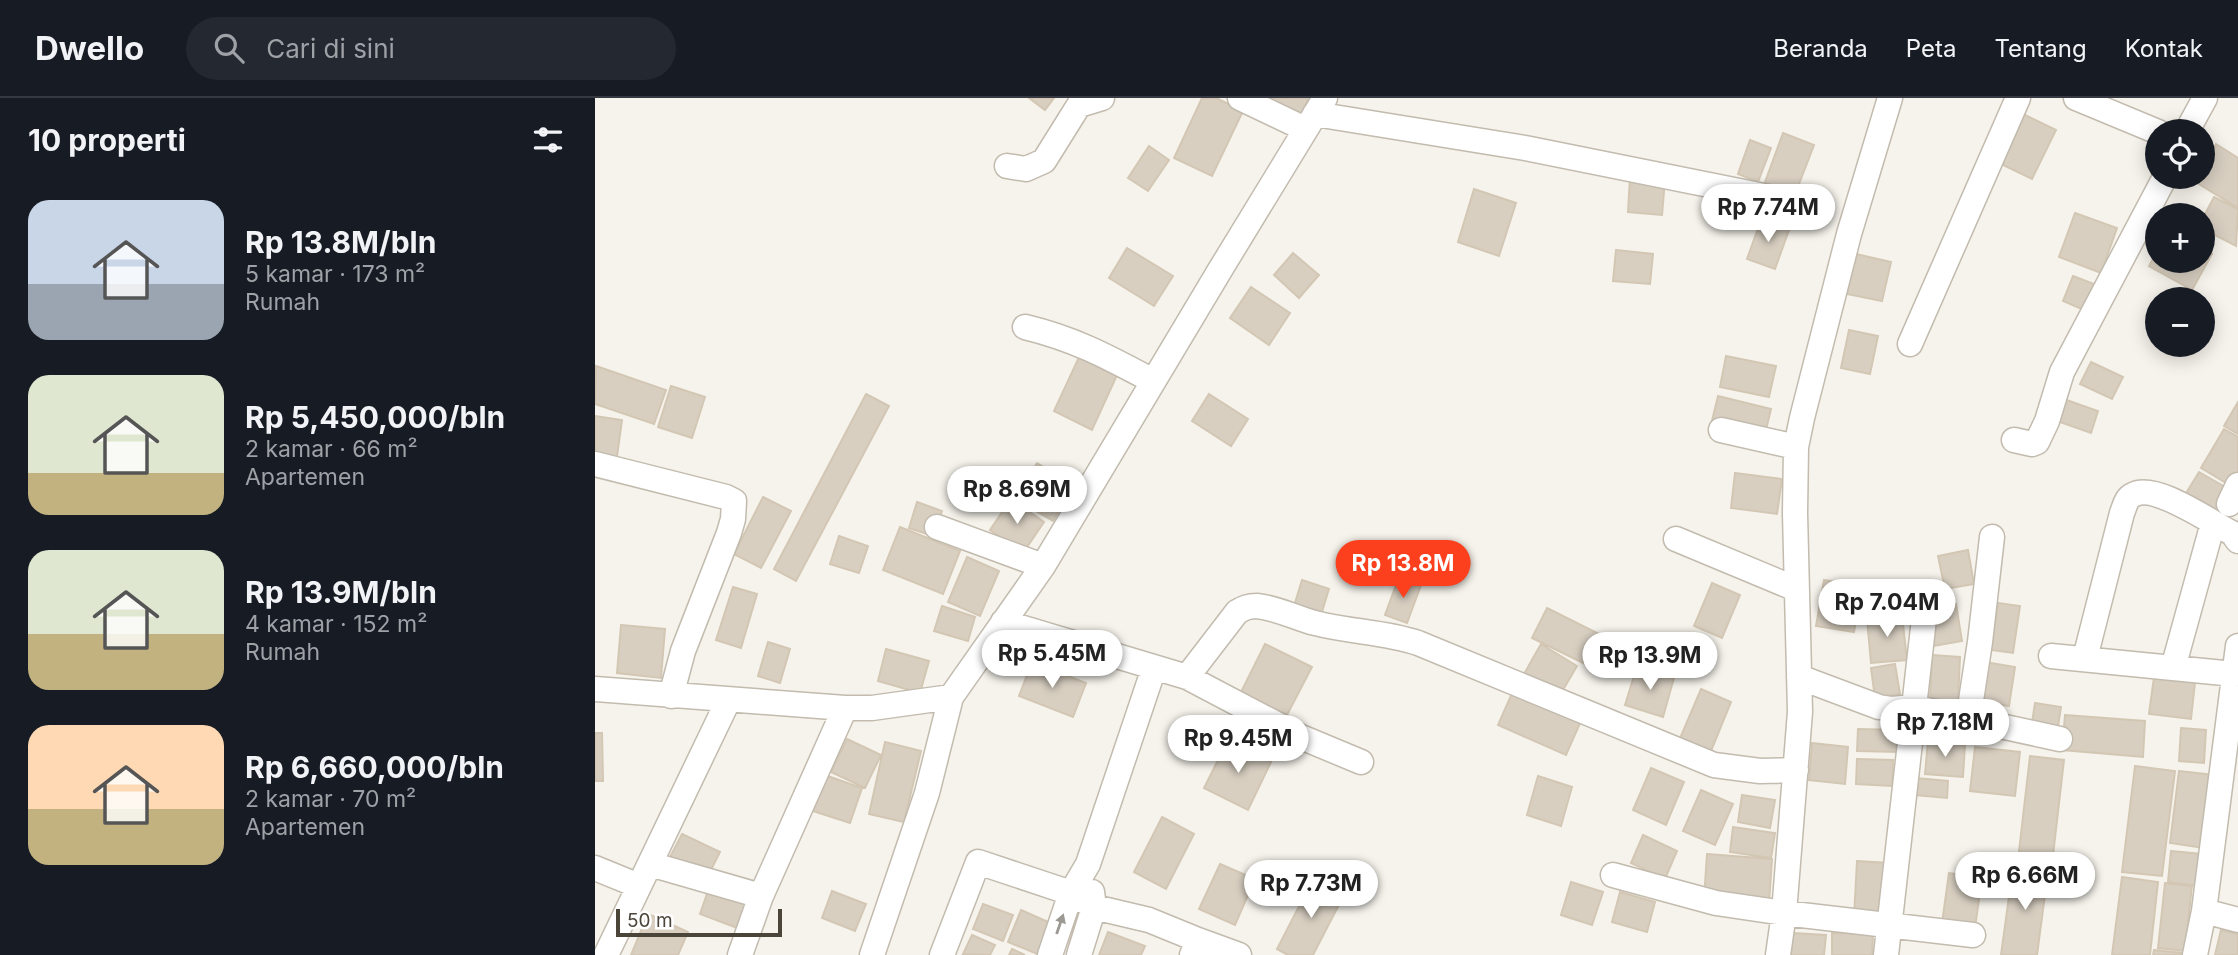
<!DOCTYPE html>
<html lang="id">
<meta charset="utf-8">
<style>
:root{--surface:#171b24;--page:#242831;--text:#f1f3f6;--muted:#9ea1a6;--line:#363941;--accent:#fc3f1d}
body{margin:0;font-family:Inter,sans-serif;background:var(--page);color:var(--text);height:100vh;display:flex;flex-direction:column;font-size:26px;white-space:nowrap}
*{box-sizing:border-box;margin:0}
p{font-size:23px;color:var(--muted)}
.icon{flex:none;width:38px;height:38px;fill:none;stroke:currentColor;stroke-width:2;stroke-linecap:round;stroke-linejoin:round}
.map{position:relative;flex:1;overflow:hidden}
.details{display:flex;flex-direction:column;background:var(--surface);width:595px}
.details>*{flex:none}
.controls{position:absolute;left:1550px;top:21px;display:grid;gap:14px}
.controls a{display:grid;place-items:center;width:70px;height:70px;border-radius:50%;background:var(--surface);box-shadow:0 4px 18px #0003;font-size:35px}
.scale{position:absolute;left:21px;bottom:18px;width:166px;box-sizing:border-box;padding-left:7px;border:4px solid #4b4439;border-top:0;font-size:19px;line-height:24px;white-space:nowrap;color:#4b4439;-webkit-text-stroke:5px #fff;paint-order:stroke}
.price{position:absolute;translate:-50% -60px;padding:0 16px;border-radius:24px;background:#fff;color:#222;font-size:23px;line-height:46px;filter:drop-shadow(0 2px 4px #0008)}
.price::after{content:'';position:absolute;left:50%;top:42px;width:21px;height:16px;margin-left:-10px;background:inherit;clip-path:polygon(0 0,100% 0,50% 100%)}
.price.selected{background:var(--accent);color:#fff}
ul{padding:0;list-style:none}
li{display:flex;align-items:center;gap:21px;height:175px;padding:0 28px}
li span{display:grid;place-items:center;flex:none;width:196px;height:140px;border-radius:21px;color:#555}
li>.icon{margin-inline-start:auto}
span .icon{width:84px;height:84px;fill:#fffc;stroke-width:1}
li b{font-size:30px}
h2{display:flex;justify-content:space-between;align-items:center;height:84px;padding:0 28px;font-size:30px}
header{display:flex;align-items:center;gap:42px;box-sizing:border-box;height:98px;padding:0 35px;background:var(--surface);border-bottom:2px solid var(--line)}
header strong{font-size:33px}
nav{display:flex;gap:38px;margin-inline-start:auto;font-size:24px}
.search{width:490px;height:63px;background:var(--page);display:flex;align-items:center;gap:18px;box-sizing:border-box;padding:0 24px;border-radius:38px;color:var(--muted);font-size:26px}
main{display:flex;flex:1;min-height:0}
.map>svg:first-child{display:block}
.building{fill:#d8cfc1;stroke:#d3c7b4;stroke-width:2}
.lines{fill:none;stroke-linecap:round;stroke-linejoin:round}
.minor-casing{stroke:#c2bbae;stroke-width:27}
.minor{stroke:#fff;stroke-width:24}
.oneway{fill:#9c9892}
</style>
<header>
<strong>Dwello</strong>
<div class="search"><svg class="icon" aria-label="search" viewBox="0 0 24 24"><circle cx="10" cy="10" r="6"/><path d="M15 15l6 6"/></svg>Cari di sini</div>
<nav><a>Beranda</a><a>Peta</a><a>Tentang</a><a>Kontak</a></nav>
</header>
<main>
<section class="details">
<h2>10 properti<svg class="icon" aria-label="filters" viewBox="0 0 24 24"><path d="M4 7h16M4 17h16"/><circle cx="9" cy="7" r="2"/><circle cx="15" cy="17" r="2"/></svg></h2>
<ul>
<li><span style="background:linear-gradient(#c9d6e8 60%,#9aa5b1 0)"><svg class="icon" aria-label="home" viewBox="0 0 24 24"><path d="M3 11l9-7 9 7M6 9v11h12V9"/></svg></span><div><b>Rp 13.8M/bln</b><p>5 kamar · 173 m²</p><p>Rumah</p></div></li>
<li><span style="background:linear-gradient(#dfe7d0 70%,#c2b280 0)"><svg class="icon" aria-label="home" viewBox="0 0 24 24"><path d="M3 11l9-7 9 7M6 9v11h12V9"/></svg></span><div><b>Rp 5,450,000/bln</b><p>2 kamar · 66 m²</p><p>Apartemen</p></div></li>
<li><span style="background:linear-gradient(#dfe7d0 60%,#c2b280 0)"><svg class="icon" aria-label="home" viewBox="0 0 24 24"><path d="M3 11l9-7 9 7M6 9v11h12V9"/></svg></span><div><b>Rp 13.9M/bln</b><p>4 kamar · 152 m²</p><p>Rumah</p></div></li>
<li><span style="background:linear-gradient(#ffd9b3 60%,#c2b280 0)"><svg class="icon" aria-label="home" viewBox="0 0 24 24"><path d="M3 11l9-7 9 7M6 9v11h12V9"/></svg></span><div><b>Rp 6,660,000/bln</b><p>2 kamar · 70 m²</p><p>Apartemen</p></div></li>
</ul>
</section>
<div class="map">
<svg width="1643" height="857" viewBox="0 0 1643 857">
<rect width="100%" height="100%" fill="#f6f3ec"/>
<!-- building -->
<path class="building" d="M434,0H459L450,12Z
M607,0H621L648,13L617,78L579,60Z
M677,0H713L706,21L673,11Z
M1428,16L1461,32L1437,81L1404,65Z
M1188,35L1219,47L1199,99L1169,87Z
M1155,42L1176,50L1163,84L1143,76Z
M1621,46L1643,60V110L1599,83L1602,79H1608V68Z
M554,48L574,62L553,93L533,80Z
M1035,79L1070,82L1067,117L1033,114Z
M879,91L921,105L904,158L863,144Z
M1619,99L1643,111L1641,148L1608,131V120Z
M1480,115L1522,130L1506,175L1464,159Z
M1166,122L1194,132L1180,171L1152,161Z
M532,150L578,178L559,208L514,180Z
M1608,151L1617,156L1597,192L1554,168L1563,152V163H1608Z
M1021,152L1058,156L1055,186L1018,183Z
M698,155L724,177L704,200L679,177Z
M1261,156L1296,164L1287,203L1252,196Z
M1478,178L1499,186L1489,212L1468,203Z
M656,189L695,215L674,247L635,220Z
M1254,232L1283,238L1275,276L1246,270Z
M485,257L523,275L497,332L459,313Z
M1131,258L1181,268L1174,299L1125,289Z
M1496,264L1528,279L1517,301L1485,286Z
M1,268L71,292L59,326L0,306Z
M76,288L110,299L97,340L63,329Z
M271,296L294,308L201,483L179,471Z
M614,296L653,321L636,348L597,323Z
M1123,298L1176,311L1169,340L1116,327Z
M1466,300L1503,313L1496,335L1459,322Z
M1643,304V336L1629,328Z
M0,318L27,322L21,366L0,363Z
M1629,331L1643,339V377L1636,388L1606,370Z
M442,365L479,387L458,423L421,401Z
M1604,374L1632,390L1618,414L1590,397Z
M1140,375L1187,381L1182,416L1136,410Z
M168,399L196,413L166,470L139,456Z
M416,401L449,424L428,455L395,432Z
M322,404L347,413L338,438L314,430Z
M305,429L365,453L348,496L288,472Z
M244,438L273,448L264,475L235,466Z
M1373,452L1379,486L1350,491L1343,458Z
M372,459L404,473L385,518L353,504Z
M804,479L826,487L812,525L790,517Z
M707,482L734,491L726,517L699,508Z
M1229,482L1267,488L1259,534L1221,528Z
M1117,485L1145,497L1127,540L1099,528Z
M138,489L162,496L146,550L121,542Z
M1403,505L1425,508L1418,555L1396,552Z
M1361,506L1367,543L1338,548L1333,510Z
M347,508L380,519L373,543L339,533Z
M952,510L1004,536L990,566L937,540Z
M1307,517L1312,562L1276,565L1272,521Z
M26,527L70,531L66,580L22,575Z
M173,544L195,551L185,585L163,578Z
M670,546L717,569L692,617L646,594Z
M946,546L982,568L965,597L929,576Z
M291,551L334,563L325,595L283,583Z
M1337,557L1365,559L1363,605L1335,603Z
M437,564L491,585L478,619L424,598Z
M1390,564L1420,569L1414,608L1384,603Z
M1300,566L1305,596L1280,600L1276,570Z
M1042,568L1079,580L1068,619L1030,607Z
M1559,579L1600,584L1596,621L1554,616Z
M1106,591L1136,604L1114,658L1083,645Z
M918,593L986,623L971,657L903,627Z
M1440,605L1466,609L1462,635L1436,631Z
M1470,617L1550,623L1548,659L1467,652Z
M1586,630L1611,632L1609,665L1584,663Z
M1263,631L1305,632V654L1262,653Z
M0,635H7L8,683H0Z
M252,641L286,657L270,690L236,674Z
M633,642L676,664L653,712L609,690Z
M1333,643L1370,647L1368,679L1330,676Z
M290,644L326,653L309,724L274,716Z
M1217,645L1253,649L1250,686L1214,682Z
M1380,649L1425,654L1420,698L1375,693Z
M1435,658L1469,662L1457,766L1423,762Z
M1262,661L1298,662L1297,688L1261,686Z
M1540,668L1580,673L1567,778L1527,774Z
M1056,670L1089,684L1071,727L1038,712Z
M1584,673L1619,677L1610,750L1575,745Z
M227,676L267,690L255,725L215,712Z
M943,678L977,689L966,728L932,717Z
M1321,680L1353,683L1352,700L1320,697Z
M1106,692L1138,706L1120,747L1088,733Z
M1147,697L1180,702L1175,730L1143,724Z
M567,719L599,736L571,791L539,774Z
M1138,729L1180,735L1176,760L1135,754Z
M87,736L125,754L113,778L75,759Z
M1048,737L1082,753L1070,781L1036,765Z
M1576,753L1607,756L1603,788L1573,784Z
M1112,756L1177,761L1174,805L1109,801Z
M1262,763L1295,765L1292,822L1259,819Z
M625,766L660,781L640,827L604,811Z
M1418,769L1453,774L1442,857H1406Z
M1354,775L1387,780L1380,830L1347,825Z
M1527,779L1563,784L1555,857H1517Z
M718,781L749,797L718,857H693L682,851Z
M976,784L1008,794L997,827L966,817Z
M1570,785L1597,788L1590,853L1563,850Z
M114,790L159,807L150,833L105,816Z
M237,793L271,806L260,833L227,820Z
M1025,794L1060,804L1052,834L1017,824Z
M388,806L418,817L408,843L378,831Z
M426,812L460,827L445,857L413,844Z
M53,816L93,834L83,857H36Z
M1626,832L1643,836V857H1620Z
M513,834L550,848L546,857H504Z
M1198,835L1231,837L1229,857H1196Z
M1237,835L1278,836L1277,857H1237Z
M377,837L400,847L395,857L368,856Z
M417,851L430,857H414Z
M1559,852L1587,855V857H1558Z"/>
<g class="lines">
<defs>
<path id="minor" d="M645,0L710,31
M1481,0L1563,34
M720,16L930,50L1194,103
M1592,33L1610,0
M412,68L431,71L449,63L484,7L507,0
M430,229C480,241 513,259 558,283
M1315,246L1423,0
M1126,332L1201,349
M1419,342L1437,346L1442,344L1452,323L1467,274L1570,79
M0,366L131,399L139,403L138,421L134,435L88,553L76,598
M1634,406L1643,387
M342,429L448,468
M1081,441L1201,491
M408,524L592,579L706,639L766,664
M1456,558L1639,576
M1490,560L1527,415C1530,408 1531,400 1538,397C1560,384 1616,425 1637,435L1643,443
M1578,570L1618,425
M592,579L642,514C649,510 653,508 662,508C682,510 701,520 720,525C755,534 790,534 823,545L1119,667L1165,673L1201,672
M1204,579L1284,609L1297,611L1318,609L1465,641
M0,591L250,610H277L356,599L448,468L625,172L730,0
M1373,622L1385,544L1397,439
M55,766L166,798
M0,770L44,788
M1018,777L1121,805L1189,815L1378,837
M1609,813L1643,822
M603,842L644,857
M11,857L133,603
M145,857L166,798L250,610
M277,857L332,695L356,599
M347,857L383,764L476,795L499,809L554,822L603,842L597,857
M455,857L476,795L493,766L559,570
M484,857L499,809L497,794
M1183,857L1189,815L1205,614L1200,415L1201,349L1207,320L1254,136L1295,0
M1291,857L1330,512
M1600,857L1609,813L1643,548"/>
</defs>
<!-- minor casing -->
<use href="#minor" class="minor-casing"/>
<!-- minor -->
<use href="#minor" class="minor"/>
</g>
<!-- one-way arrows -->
<defs><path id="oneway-solid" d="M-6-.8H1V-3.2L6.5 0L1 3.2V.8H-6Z" transform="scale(1.75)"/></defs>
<use class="oneway" href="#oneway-solid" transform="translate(465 826) rotate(-71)"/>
</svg>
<div class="controls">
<a><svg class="icon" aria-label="locate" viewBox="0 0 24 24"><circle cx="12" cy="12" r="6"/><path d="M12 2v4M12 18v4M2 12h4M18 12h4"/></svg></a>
<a>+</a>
<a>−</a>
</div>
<div class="scale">50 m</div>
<b class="price" style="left:1173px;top:146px">Rp 7.74M</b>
<b class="price" style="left:422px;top:428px">Rp 8.69M</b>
<b class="price selected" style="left:808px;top:502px">Rp 13.8M</b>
<b class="price" style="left:1292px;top:541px">Rp 7.04M</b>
<b class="price" style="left:457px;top:592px">Rp 5.45M</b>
<b class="price" style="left:1055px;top:594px">Rp 13.9M</b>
<b class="price" style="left:1350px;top:661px">Rp 7.18M</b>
<b class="price" style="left:643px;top:677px">Rp 9.45M</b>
<b class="price" style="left:1430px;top:814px">Rp 6.66M</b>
<b class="price" style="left:716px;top:822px">Rp 7.73M</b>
</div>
</main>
